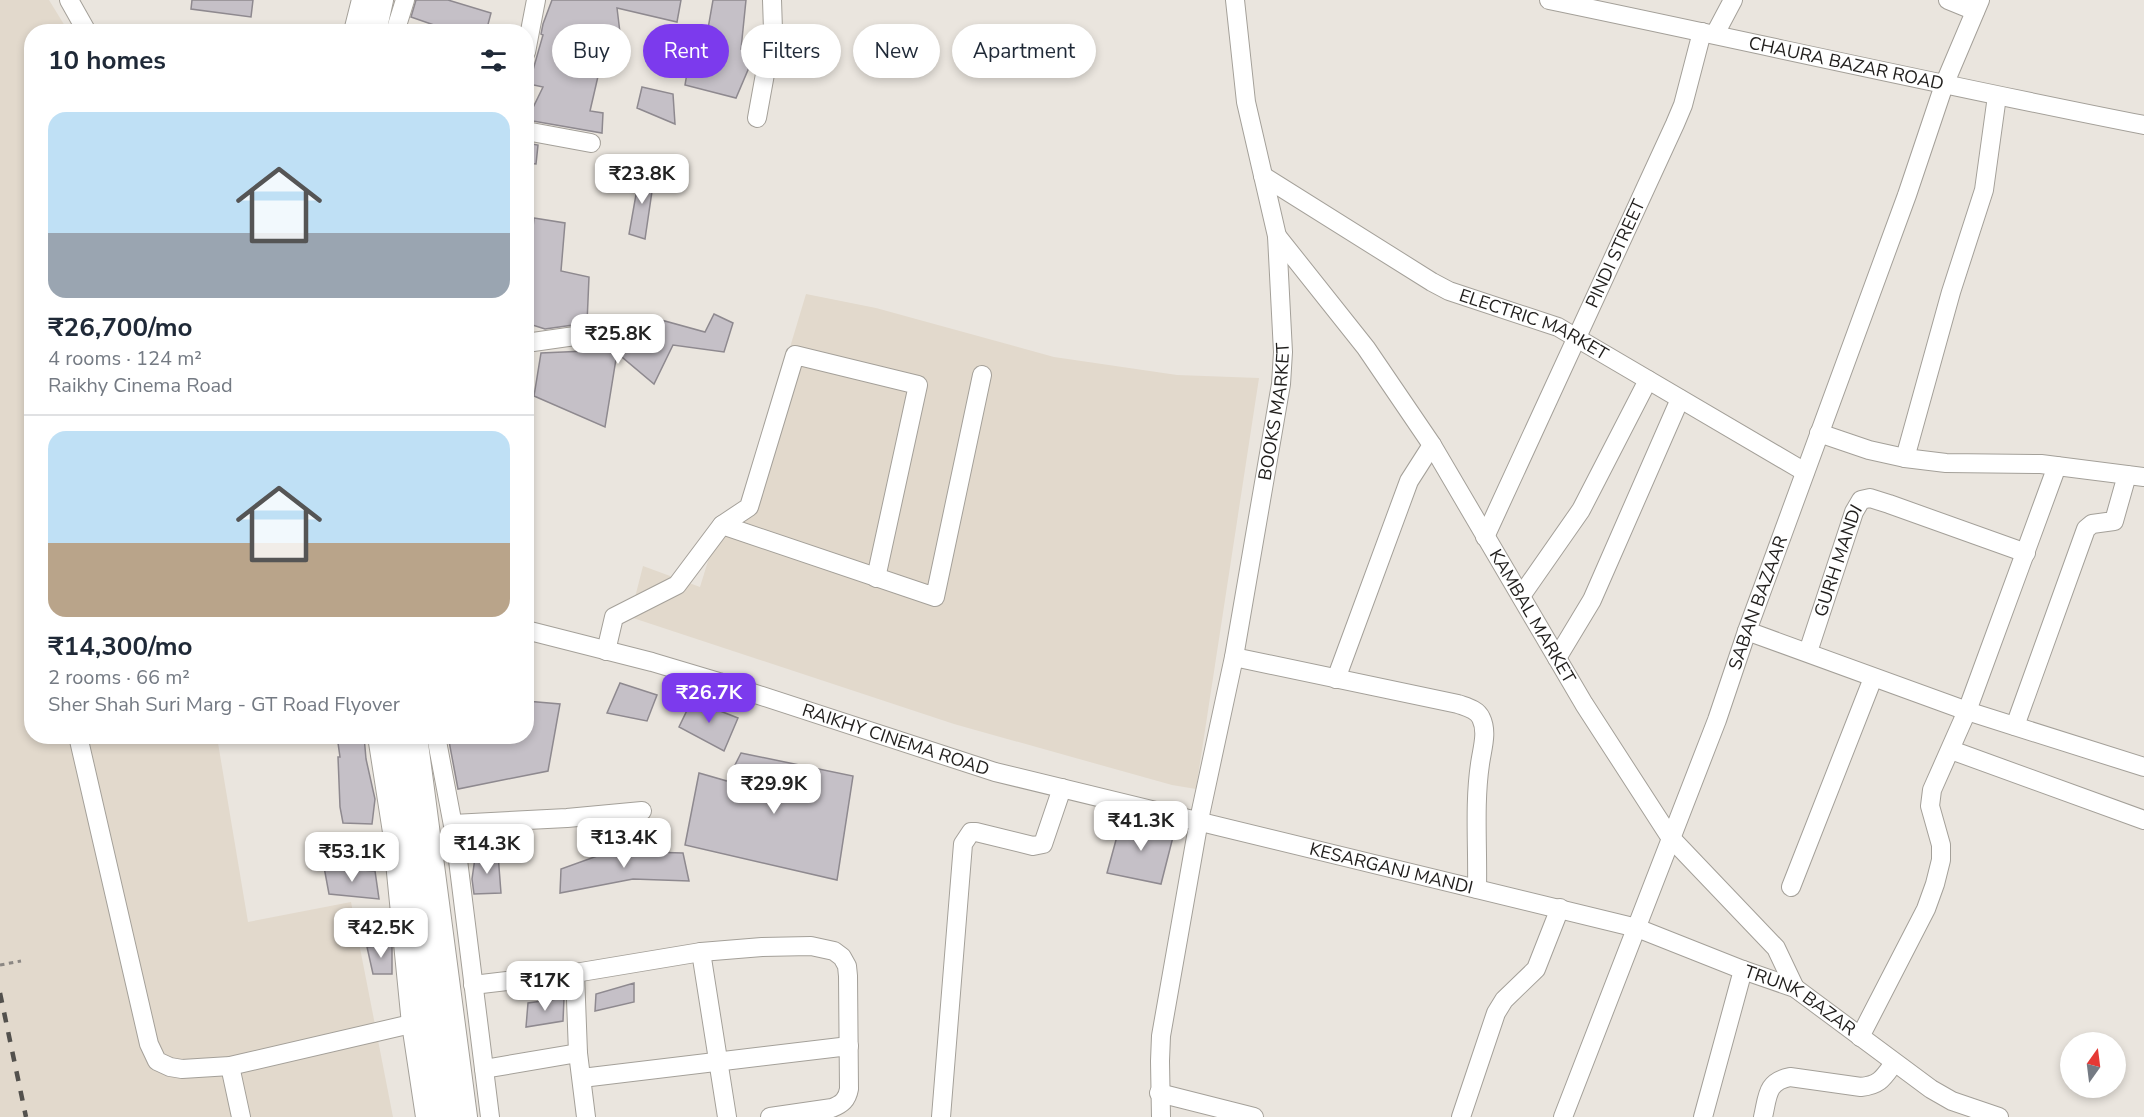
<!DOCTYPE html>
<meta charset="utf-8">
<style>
:root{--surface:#fff;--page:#f6f6f7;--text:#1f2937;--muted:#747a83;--line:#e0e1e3;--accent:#7c3aed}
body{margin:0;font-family:"Nunito Sans",sans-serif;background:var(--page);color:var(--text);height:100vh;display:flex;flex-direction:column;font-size:22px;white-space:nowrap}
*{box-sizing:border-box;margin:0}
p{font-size:20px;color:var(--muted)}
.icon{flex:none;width:33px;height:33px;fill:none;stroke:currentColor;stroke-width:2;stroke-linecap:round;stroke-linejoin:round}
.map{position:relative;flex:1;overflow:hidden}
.details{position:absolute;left:24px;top:24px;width:510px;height:720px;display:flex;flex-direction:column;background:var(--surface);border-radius:24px;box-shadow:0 3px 9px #0003}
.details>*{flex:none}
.guide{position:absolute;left:552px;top:24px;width:570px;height:54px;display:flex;gap:12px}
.needle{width:39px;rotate:14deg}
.controls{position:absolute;left:2060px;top:1032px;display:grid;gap:12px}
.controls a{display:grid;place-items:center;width:66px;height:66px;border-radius:50%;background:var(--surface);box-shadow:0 3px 9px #0003;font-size:30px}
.price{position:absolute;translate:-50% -51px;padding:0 14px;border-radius:12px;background:#fff;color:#222;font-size:20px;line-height:39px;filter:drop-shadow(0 2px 3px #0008)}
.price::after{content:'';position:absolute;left:50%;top:36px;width:18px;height:14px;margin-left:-9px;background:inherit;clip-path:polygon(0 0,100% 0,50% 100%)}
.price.on{background:var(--accent);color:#fff}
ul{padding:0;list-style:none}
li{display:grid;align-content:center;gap:12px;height:318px;padding:0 24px}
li+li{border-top:2px solid var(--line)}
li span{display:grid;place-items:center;height:186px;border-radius:18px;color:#555}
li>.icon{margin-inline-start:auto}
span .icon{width:108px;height:108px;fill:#fffc;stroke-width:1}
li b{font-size:26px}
h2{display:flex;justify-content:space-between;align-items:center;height:72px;padding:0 24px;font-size:26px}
.chip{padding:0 21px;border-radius:27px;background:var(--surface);box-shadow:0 3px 9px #0003;font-size:21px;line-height:54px}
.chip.on{background:var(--accent);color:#fff}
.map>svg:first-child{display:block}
.built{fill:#e2d9cc}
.building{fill:#c5c0c7;stroke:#8e898f;stroke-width:1.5}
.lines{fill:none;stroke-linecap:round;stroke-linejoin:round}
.minor-casing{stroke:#a4a099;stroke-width:20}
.major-casing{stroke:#a4a099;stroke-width:26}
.path{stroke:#8b8783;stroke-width:3;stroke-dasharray:4.5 4.5;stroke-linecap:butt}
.minor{stroke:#fff;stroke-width:18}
.major{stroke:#fff;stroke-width:24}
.rail{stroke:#53514d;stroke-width:4.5;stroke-dasharray:10 10;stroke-linecap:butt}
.labels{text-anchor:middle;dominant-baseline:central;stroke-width:6;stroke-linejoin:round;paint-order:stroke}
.street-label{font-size:18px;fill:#201e1c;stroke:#f7f2eb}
</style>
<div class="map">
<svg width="2144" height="1117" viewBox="0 0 2144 1117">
<rect width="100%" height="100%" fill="#eae5de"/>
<!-- built -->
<path class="built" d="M0,0H49L68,31L32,32V736L217,737L248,922L351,902L393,1117H0Z
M806,294L876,308L1054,357L1177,375L1259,378L1196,789L1172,785L954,724L630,617L643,566L700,587L720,522L739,517Z"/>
<!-- building -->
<path class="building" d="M192,0H253L251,17L191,9Z
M416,0H448L491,13L486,32H454L411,17Z
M552,0H681L677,22L617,8L622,49L605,46L590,111L603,113L602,133L527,120L543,87L529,84L543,35L541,34L543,24Z
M713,0H746L741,49L756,51L736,98L685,85L692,44L705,46Z
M642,87L673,94L675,124L637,108Z
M526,143L538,145L536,164L526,163Z
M655,171L645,239L629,234L640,172Z
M534,218L565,223L561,271L589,277L587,323L545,329L526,323V266H529Z
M714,314L733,323L724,352L673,345L654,384L617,353L605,427L534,396L541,353L631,349L643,315L705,332Z
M620,683L657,695L647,721L607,713Z
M692,700L738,718L724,751L679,727Z
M526,701L560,704L548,771L458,789L448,736H526Z
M337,736H364L366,759L375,799L372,824L343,823L340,807L338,757H340Z
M741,753L853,776L837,880L685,845L699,773L727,781Z
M1122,818L1174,833L1161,884L1107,873Z
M611,851L683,853L689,881L633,879L560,893L561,869Z
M498,854L501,893L474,894L472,879L475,858Z
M324,867L375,871L379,899L329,894Z
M392,944V974H373L367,947Z
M634,983V1002L595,1011L596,994Z
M564,998L563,1021L526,1027L528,1003Z"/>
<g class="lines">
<defs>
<g id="minor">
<path d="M69,0L87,32"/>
<path id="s1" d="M1549,0C1747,41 1945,86 2144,125"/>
<path d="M1948,0L1975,11"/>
<path d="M395,32L405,0"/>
<path d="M1715,34L1733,0"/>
<path d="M526,52L536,0"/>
<path d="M757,118L773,30L772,0"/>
<path d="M526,131L591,143"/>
<path id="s2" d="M1263,176L1432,282L1449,291L1558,327L1805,472"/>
<path id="s3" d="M1277,236L1366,348L1432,445L1584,704L1670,837L1776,948L1795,988"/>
<path d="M526,343L603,332"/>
<path d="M1819,433L1869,450L1905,458L1946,463L2041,464L2144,477"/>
<path d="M1905,458L1951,292L1984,190L1997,96"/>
<path d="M722,525L935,597L982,375"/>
<path id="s4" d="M1485,537L1675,124L1683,105L1702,32"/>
<path d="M1521,596L1581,510L1648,380"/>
<path id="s5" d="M526,630L652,662L719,682L995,772L1637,928L1743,970L1795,988L1931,1089L1952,1101L1999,1117"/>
<path d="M1747,631L1967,711L2144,767"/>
<path d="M606,651L614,617L677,585L722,525L749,507L795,355L918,385L876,578"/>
<path id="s6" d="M1808,652L1854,512L1861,500L1870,498L1889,504L2026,553"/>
<path d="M1234,657L1458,704C1466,707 1477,709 1481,718C1488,732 1482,749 1480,764C1474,804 1478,848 1477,889"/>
<path d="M1557,658L1592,600L1680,399"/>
<path d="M1336,679L1409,481L1432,445"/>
<path d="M2015,726L2086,529L2092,524L2114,521L2127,475"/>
<path d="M78,736L149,1044L157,1061L170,1067L182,1069L230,1066L411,1024"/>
<path d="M377,736L392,832L411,1024L425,1117"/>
<path d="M436,736L455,836L490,1117"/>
<path d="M1951,750L2144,820"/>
<path d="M453,824L567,818L642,811"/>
<path d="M1791,887L1873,678"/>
<path d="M701,952L727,1117"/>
<path d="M575,973L578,1053L586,1117"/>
<path d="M473,985L575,973L701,952L762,947L811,946L834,951L842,957L847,966L848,976L849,1089C847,1100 842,1104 832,1108L770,1117"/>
<path d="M1860,1037L1926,909L1935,884L1941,860V845L1930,806L1932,790L1967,711L2057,466"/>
<path d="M230,1066L241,1117"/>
<path d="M484,1069L578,1053"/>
<path d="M582,1078L849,1046"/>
<path d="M1159,1093L1254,1117"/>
<path d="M941,1117L963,844L971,832H976L1033,846L1043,844L1062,788"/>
<path id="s7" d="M1161,1117L1160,1061L1161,1036L1199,820L1234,657L1281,384L1283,352L1277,236L1246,102L1235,0"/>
<path d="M1461,1117L1496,1013L1504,1000L1536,969L1560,908"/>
<path id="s8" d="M1563,1117L1717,720L1747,631L1907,195L1944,85L1980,0"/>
<path d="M1703,1117L1743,970"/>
<path d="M1763,1117C1768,1096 1766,1082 1790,1077L1861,1087C1880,1085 1883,1078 1894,1063"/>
</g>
<path id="major" d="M356,32L364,0
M374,32L381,0
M393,736L442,1117
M415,736L465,1117"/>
</defs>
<!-- minor casing -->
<use href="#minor" class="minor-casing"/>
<!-- major casing -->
<use href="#major" class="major-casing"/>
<!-- path -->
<path class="path" d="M0,965L21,961"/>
<!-- minor -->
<use href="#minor" class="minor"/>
<!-- major -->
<use href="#major" class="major"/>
<!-- rail -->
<path class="rail" d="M0,993L26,1117"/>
</g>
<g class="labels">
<!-- street labels -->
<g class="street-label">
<text stroke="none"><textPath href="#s1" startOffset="304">CHAURA BAZAR ROAD</textPath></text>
<text stroke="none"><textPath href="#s4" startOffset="312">PINDI STREET</textPath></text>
<text stroke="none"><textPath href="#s2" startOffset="310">ELECTRIC MARKET</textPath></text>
<text stroke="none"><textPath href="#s7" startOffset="716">BOOKS MARKET</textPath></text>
<text stroke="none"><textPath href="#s6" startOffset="96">GURH MANDI</textPath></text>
<text stroke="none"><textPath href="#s8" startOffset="550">SABAN BAZAAR</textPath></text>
<text stroke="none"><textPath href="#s3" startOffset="459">KAMBAL MARKET</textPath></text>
<text stroke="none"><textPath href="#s5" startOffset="386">RAIKHY CINEMA ROAD</textPath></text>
<text stroke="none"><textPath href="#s5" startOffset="898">KESARGANJ MANDI</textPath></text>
<text stroke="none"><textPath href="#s5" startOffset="1330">TRUNK BAZAR</textPath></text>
</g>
</g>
</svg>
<div class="controls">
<a><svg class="needle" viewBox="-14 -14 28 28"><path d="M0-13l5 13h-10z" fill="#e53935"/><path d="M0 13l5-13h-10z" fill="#747a83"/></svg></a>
</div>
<b class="price" style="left:642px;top:205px">₹23.8K</b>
<b class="price" style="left:618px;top:365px">₹25.8K</b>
<b class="price on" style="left:709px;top:724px">₹26.7K</b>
<b class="price" style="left:774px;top:815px">₹29.9K</b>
<b class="price" style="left:1141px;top:852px">₹41.3K</b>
<b class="price" style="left:624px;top:869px">₹13.4K</b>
<b class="price" style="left:487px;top:875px">₹14.3K</b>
<b class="price" style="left:352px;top:883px">₹53.1K</b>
<b class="price" style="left:381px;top:959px">₹42.5K</b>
<b class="price" style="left:545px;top:1012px">₹17K</b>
<div class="guide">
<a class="chip">Buy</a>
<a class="chip on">Rent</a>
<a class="chip">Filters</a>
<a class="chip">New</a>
<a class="chip">Apartment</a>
</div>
<section class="details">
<h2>10 homes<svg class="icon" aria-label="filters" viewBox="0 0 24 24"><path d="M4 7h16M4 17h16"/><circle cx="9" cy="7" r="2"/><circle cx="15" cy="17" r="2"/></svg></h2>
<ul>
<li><span style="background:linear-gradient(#bfe0f5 65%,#9aa5b1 0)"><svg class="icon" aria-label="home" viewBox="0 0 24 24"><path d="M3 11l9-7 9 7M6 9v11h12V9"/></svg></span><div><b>₹26,700/mo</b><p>4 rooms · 124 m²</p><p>Raikhy Cinema Road</p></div></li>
<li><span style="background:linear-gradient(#bfe0f5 60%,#b9a48a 0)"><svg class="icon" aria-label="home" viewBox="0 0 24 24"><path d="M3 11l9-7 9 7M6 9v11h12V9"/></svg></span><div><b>₹14,300/mo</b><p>2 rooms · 66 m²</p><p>Sher Shah Suri Marg - GT Road Flyover</p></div></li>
</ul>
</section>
</div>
